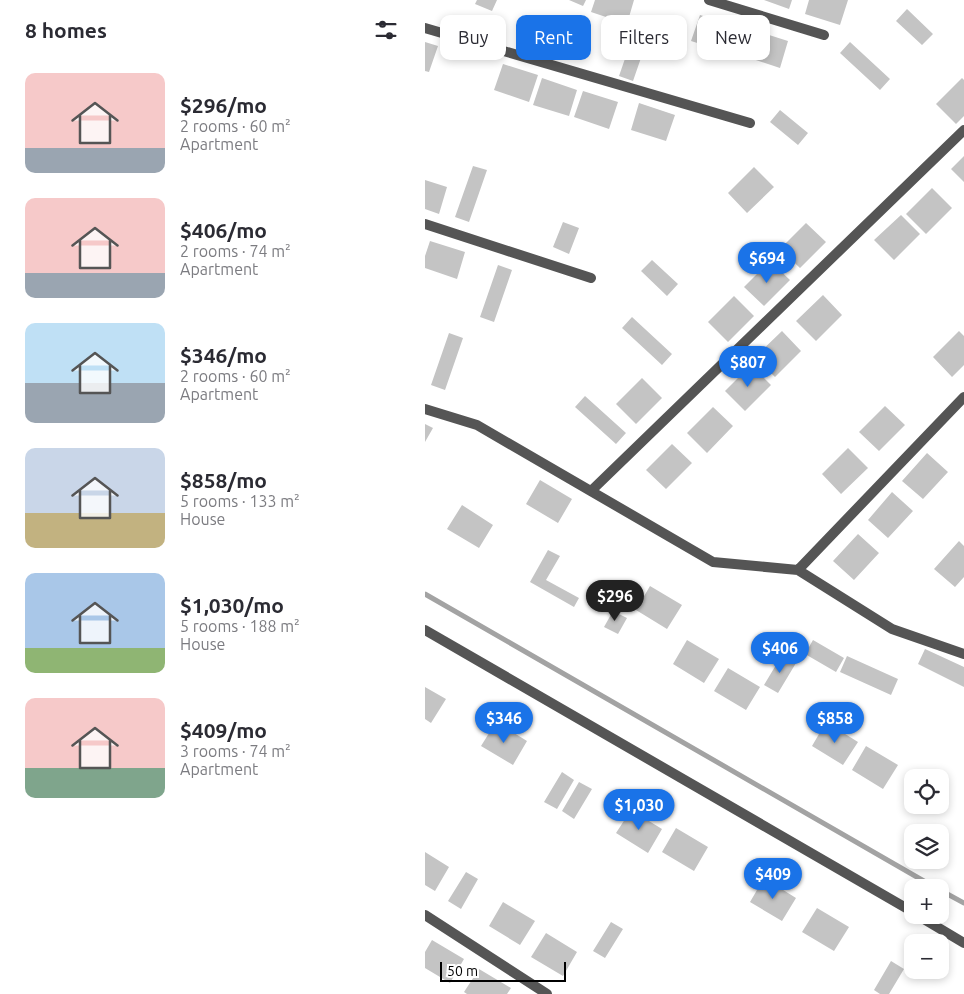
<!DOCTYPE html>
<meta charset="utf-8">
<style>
:root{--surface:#fff;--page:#f7f7f7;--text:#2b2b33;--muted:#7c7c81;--accent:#1a73e8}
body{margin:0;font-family:Ubuntu,sans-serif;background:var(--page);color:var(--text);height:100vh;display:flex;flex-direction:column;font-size:19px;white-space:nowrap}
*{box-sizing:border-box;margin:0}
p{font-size:16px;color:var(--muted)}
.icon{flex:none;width:28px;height:28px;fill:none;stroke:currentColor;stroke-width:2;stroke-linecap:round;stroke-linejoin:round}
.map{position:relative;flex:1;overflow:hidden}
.sheet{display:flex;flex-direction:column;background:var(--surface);width:425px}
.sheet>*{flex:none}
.top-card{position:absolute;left:15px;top:15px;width:449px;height:45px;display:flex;gap:10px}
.buttons{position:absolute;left:479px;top:769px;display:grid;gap:10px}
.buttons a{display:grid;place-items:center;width:45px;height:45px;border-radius:10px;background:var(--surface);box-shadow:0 2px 8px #0003;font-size:25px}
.scale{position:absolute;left:15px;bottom:12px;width:126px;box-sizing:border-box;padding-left:5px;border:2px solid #000;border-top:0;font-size:14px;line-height:18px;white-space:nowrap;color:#000;-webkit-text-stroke:4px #fff;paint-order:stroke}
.price{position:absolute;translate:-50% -42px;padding:0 11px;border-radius:18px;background:var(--accent);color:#fff;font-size:16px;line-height:32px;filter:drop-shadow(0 1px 2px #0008)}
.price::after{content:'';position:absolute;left:50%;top:30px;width:15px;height:11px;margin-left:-8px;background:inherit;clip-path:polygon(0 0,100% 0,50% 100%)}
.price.current{background:#222;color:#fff}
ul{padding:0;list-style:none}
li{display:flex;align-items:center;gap:15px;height:125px;padding:0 25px}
li span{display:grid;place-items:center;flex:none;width:140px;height:100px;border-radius:10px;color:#555}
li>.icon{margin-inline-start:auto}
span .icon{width:60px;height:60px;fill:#fffc;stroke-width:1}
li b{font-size:21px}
h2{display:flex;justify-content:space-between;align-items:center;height:60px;padding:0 25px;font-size:21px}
.tag{padding:0 18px;border-radius:10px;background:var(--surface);box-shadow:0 2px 8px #0003;font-size:18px;line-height:45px}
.tag.current{background:var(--accent);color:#fff}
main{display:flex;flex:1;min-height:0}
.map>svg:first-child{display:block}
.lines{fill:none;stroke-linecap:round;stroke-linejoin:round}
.stream{stroke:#a3a3a3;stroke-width:5}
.building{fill:#c4c4c4}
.street{stroke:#555;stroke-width:10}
</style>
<main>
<section class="sheet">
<h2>8 homes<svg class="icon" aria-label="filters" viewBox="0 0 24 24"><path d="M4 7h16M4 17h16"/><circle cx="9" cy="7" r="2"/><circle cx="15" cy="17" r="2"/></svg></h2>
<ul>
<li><span style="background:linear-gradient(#f6c9c9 75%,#9aa5b1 0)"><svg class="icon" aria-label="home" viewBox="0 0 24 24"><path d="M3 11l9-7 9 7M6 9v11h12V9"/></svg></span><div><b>$296/mo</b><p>2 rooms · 60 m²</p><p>Apartment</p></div></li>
<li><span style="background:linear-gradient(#f6c9c9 75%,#9aa5b1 0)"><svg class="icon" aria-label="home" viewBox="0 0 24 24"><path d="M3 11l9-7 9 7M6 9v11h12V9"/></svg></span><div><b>$406/mo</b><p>2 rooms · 74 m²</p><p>Apartment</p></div></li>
<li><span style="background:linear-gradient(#bfe0f5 60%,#9aa5b1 0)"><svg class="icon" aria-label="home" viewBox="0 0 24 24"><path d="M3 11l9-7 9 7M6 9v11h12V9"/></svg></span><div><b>$346/mo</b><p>2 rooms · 60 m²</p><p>Apartment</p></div></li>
<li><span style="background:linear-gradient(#c9d6e8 65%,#c2b280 0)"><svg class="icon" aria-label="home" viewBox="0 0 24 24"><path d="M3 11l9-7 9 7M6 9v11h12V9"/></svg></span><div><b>$858/mo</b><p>5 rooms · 133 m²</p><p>House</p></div></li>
<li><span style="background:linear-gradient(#a9c7e8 75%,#8fb573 0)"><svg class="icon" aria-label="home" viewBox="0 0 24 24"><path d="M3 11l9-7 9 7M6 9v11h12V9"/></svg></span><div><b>$1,030/mo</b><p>5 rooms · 188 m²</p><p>House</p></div></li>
<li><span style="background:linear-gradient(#f6c9c9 70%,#7fa58c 0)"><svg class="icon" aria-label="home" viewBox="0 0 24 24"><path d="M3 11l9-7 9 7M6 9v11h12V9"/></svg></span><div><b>$409/mo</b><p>3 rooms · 74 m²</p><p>Apartment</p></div></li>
</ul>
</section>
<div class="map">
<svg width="539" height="994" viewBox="0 0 539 994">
<rect width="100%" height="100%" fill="#fff"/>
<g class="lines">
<!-- stream -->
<path class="stream" d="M0,594L511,888
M515,890L539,903"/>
</g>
<!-- building -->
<path class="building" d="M52,0H72L67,11L50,4Z
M144,0H161L158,6Z
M170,0H209L202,24L166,12Z
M339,0H367L364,9Z
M384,0H423L415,25L380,14Z
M482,9L508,34L497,45L471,21Z
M275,15L310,26L301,52L266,41Z
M212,24L226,29L208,81L194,76Z
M328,30L363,41L355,68L319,56Z
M0,42L13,46L4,72L0,71Z
M425,42L465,79L455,90L415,53Z
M78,64L113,75L104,102L69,90Z
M117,78L152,90L144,116L108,105Z
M537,78L539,80V116L531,124L511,104Z
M158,91L193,102L184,129L149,117Z
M214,103L250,115L241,141L206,130Z
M355,110L383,133L373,145L345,122Z
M539,156V182L526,169Z
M48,166L62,170L44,222L30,217Z
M329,167L349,187L322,213L303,193Z
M0,180L22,187L14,214L0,209Z
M507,188L527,208L501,234L481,214Z
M476,215L495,234L469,260L449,240Z
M138,222L154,228L144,254L128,247Z
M381,223L401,242L375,268L355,249Z
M5,241L40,252L32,279L0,268V256Z
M227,260L253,284L242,296L216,271Z
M345,261L365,280L339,306L319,287Z
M73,265L87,270L69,322L55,317Z
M398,295L417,315L391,341L371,321Z
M309,296L329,316L303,342L283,322Z
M207,317L247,354L237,365L197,328Z
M357,331L376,351L350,377L330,357Z
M534,331L539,336V365L527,377L508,357Z
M24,333L38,338L20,390L6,385Z
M326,365L346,385L320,411L300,391Z
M217,378L237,398L211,424L191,404Z
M160,396L201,433L191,444L150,407Z
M460,406L480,425L454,451L434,432Z
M288,407L308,426L282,453L262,433Z
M0,424L8,428L0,442Z
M247,444L267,463L241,489L221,470Z
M423,448L443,468L416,494L397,474Z
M502,453L523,472L498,499L477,481Z
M115,480L147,499L133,523L101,504Z
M467,492L488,511L463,538L443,520Z
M37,505L68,525L54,548L22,529Z
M433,534L454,553L429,580L408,561Z
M534,541L539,546V577L530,587L509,569Z
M123,550L135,556L121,580L154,598L149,607L105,582Z
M225,586L257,605L242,629L211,610Z
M188,611L202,618L193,634L179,627Z
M262,640L294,659L279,683L248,664Z
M388,640L419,658L411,672L380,654Z
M500,649L539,667V687L493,664Z
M357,655L371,663L353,693L339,685Z
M422,656L473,679L466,695L415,672Z
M303,668L335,687L321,710L289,691Z
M0,687L21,699L6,723L0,719Z
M71,722L102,741L88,765L56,746Z
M401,722L433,742L418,765L387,746Z
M441,746L473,765L458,789L427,770Z
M137,772L149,780L132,809L119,802Z
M154,782L167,789L149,819L137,811Z
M206,810L237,829L223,853L191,833Z
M251,828L283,847L269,871L237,852Z
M0,852L24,867L10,891L0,885Z
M41,872L53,879L36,909L23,901Z
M339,878L371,898L357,921L325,902Z
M78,902L110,921L95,945L64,926Z
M392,908L424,927L409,951L377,932Z
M186,922L198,929L180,958L168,951Z
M121,933L152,952L138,976L106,957Z
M7,940L39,959L25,983L0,968V952Z
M466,961L479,969L464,994H455L449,990Z
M54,969L86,988L82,994H42L39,992Z"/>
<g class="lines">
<!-- street -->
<path class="street" d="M284,0L399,35
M0,28L325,123
M0,224L166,278
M0,409L52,425L288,562L373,570L467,629L539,654
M166,491L539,130
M373,570L539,397
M0,630L488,912
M0,915L122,994
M492,915L539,943"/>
</g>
</svg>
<div class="buttons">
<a><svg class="icon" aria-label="locate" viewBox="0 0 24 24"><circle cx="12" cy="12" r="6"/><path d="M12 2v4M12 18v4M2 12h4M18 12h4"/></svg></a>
<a><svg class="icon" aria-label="layers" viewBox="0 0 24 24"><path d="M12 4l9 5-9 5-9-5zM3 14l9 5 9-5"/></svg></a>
<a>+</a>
<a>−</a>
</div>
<div class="scale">50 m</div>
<b class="price" style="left:342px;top:284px">$694</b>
<b class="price" style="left:323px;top:388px">$807</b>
<b class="price current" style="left:190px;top:622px">$296</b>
<b class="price" style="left:355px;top:674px">$406</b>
<b class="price" style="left:79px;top:744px">$346</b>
<b class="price" style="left:410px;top:744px">$858</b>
<b class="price" style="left:214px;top:831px">$1,030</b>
<b class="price" style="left:348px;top:900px">$409</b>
<div class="top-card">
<a class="tag">Buy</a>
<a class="tag current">Rent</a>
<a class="tag">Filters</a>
<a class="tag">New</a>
</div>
</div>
</main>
